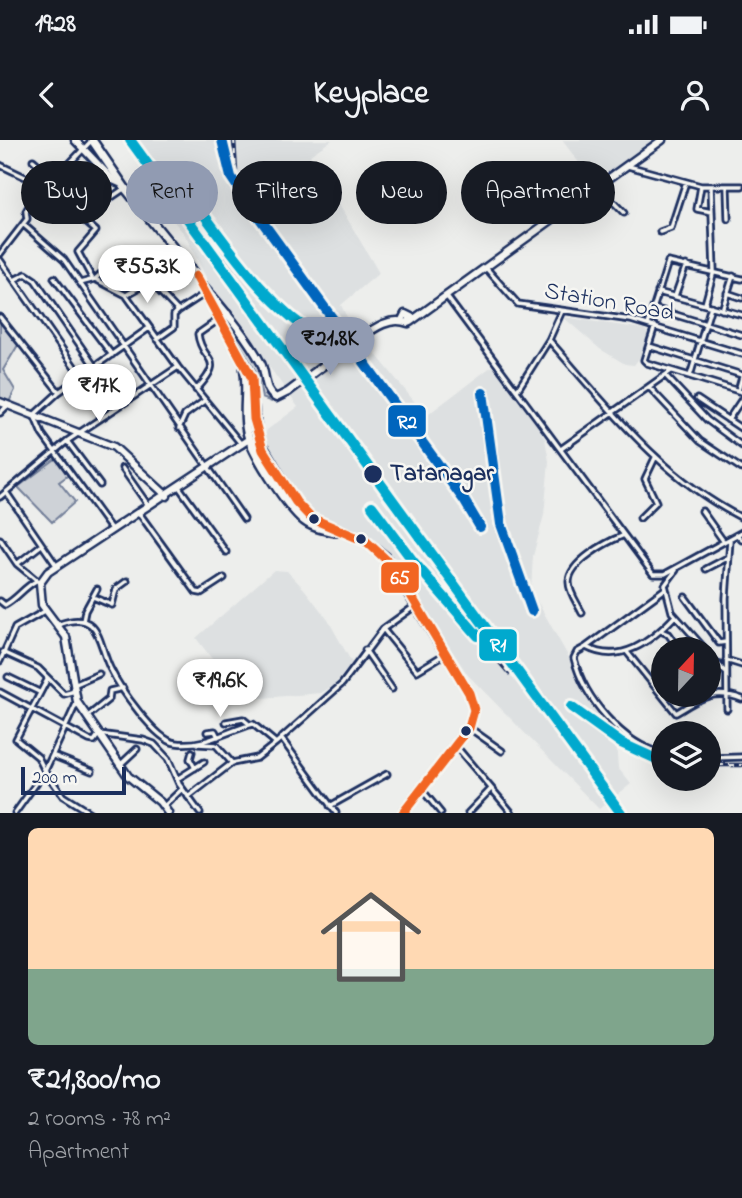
<!DOCTYPE html>
<meta charset="utf-8">
<style>
:root{--surface:#171b24;--page:#242831;--text:#f1f3f6;--muted:#9ea1a6;--accent:#919bb2}
body{margin:0;font-family:"Indie Flower",sans-serif;background:var(--page);color:var(--text);height:100vh;display:flex;flex-direction:column;font-size:26px;white-space:nowrap}
*{box-sizing:border-box;margin:0}
p{font-size:23px;color:var(--muted)}
.icon{flex:none;width:38px;height:38px;fill:none;stroke:currentColor;stroke-width:2;stroke-linecap:round;stroke-linejoin:round}
.map{position:relative;height:673px;overflow:hidden}
.panel{display:flex;flex-direction:column;background:var(--surface);flex:1}
.panel>*{flex:none}
.guide{position:absolute;left:21px;top:21px;width:700px;height:63px;display:flex;gap:14px}
.needle{width:46px;rotate:22deg}
.fabs{position:absolute;left:651px;top:497px;display:grid;gap:14px}
.fabs a{display:grid;place-items:center;width:70px;height:70px;border-radius:50%;background:var(--surface);box-shadow:0 7px 28px #0002;font-size:35px}
.scale{position:absolute;left:21px;bottom:18px;width:105px;box-sizing:border-box;padding-left:7px;border:4px solid #1b2f5e;border-top:0;font-size:19px;line-height:24px;white-space:nowrap;color:#1b2f5e;-webkit-text-stroke:5px #f6f6f2;paint-order:stroke}
.price{position:absolute;translate:-50% -60px;padding:0 16px;border-radius:24px;background:#fff;color:#222;font-size:23px;line-height:46px;filter:drop-shadow(0 2px 4px #0008)}
.price::after{content:'';position:absolute;left:50%;top:42px;width:21px;height:16px;margin-left:-10px;background:inherit;clip-path:polygon(0 0,100% 0,50% 100%)}
.price.selected{background:var(--accent);color:#111}
ul{padding:0;list-style:none}
li{display:grid;align-content:center;gap:14px;height:371px;padding:0 28px}
li span{display:grid;place-items:center;height:217px;border-radius:10px;color:#555}
li>.icon{margin-inline-start:auto}
span .icon{width:126px;height:126px;fill:#fffc;stroke-width:1}
li b{font-size:30px}
.pill{padding:0 24px;border-radius:32px;background:var(--surface);box-shadow:0 7px 28px #0002;font-size:24px;line-height:63px}
.pill.selected{background:var(--accent);color:#111}
.status{display:flex;justify-content:space-between;align-items:center;height:49px;padding:0 35px;background:var(--surface);direction:ltr}
.status svg{height:19px;fill:currentColor}
header{display:flex;justify-content:space-between;align-items:center;height:91px;padding:0 28px;background:var(--surface);font-size:32px;font-weight:700}
.map>svg:first-child{display:block}
.built{fill:#dde0e1}
.green{fill:#ced2d7;stroke:#74809a;stroke-width:2}
.lines{fill:none;stroke-linecap:round;stroke-linejoin:round}
.street-casing{stroke:#1b2f5e;stroke-width:9}
.secondary-casing{stroke:#1b2f5e;stroke-width:11}
.primary-casing{stroke:#1b2f5e;stroke-width:12}
.street{stroke:#f6f6f2;stroke-width:3.5}
.secondary{stroke:#f6f6f2;stroke-width:6}
.primary{stroke:#f6f6f2;stroke-width:7}
.rail-casing{stroke:#1b2f5e;stroke-width:4.5}
.rail{stroke:#f6f6f2;stroke-width:2;stroke-dasharray:5;stroke-linecap:butt}
.secondary-bridge-casing{stroke:#1b2f5e;stroke-width:11;stroke-linecap:butt}
.secondary-bridge{stroke:#f6f6f2;stroke-width:6}
.bus-1-casing{stroke:#f6f6f2;stroke-width:14}
.bus-1{stroke:#f26522;stroke-width:9}
.rail-1-casing{stroke:#f6f6f2;stroke-width:16}
.rail-2-casing{stroke:#f6f6f2;stroke-width:16}
.rail-1{stroke:#00a9ce;stroke-width:10}
.rail-2{stroke:#0065bd;stroke-width:10}
.stop-dot{fill:#1b2f5e;stroke:#f6f6f2;stroke-width:2.5}
.labels{text-anchor:middle;dominant-baseline:central;stroke-width:5;stroke-linejoin:round;paint-order:stroke}
.street-label{font-size:24px;fill:#1b2f5e;stroke:#f6f6f2}
.stop-label{font-size:24px;font-weight:bold;fill:#1b2f5e;stroke:#f6f6f2;text-anchor:start}
.line-badge{stroke:#f6f6f2;stroke-width:2.5}
.badge-label{font-size:19px;text-anchor:middle;font-weight:bold;fill:#fff}
</style>
<div class="status"><b>19:28</b><svg viewBox="0 0 49 12"><path d="M0 12V9h3v3zM5 12V6h3v6zM10 12V3h3v9zM15 12V0h3v12zM26 1h20v11H26zM47 4h2v5h-2z"/></svg></div>
<header><svg class="icon" aria-label="back" viewBox="0 0 24 24"><path d="M15 5l-7 7 7 7"/></svg>Keyplace<svg class="icon" aria-label="person" viewBox="0 0 24 24"><circle cx="12" cy="8" r="4"/><path d="M4 21q1-7 8-7t8 7"/></svg></header>
<div class="map">
<svg width="742" height="673" viewBox="0 0 742 673">
<rect width="100%" height="100%" fill="#edeeec"/>
<filter id="ink" filterUnits="userSpaceOnUse"><feTurbulence type="fractalNoise" baseFrequency=".0143" numOctaves="2"/><feDisplacementMap in="SourceGraphic" scale="14" xChannelSelector="R" yChannelSelector="G"/><feConvolveMatrix kernelMatrix="1 2 1 2 8 2 1 2 1" color-interpolation-filters="sRGB"/></filter>
<g filter="url(#ink)">
<!-- built -->
<path class="built" d="M123,0H332L310,15L379,133L341,165L354,192L336,204L364,220L375,213L426,276L492,226L536,284L545,299L549,321L544,375L533,416L531,450L588,552L615,589L618,628L631,644L599,669L468,535L387,412L373,400L316,377L265,305L264,297L267,290L298,267L208,141L185,95L138,37L143,30Z
M562,0H657L595,44Z
M563,177L644,189L649,194L641,216L634,225L625,224L600,209Z
M274,430L287,431L305,450L328,480L352,523L334,545L321,553L262,558L239,554L196,498Z"/>
<!-- green -->
<path class="green" d="M226,178L261,228L265,255L272,262L262,258L257,233L224,180Z
M0,182L18,205L3,230L15,250L8,264L0,260Z
M58,317L70,334L59,342L75,362L52,382L18,347Z"/>
<g class="lines">
<defs>
<path id="street" d="M33,20L54,38
M0,25L46,47
M628,26L701,46H742
M701,46L697,69L712,72
M599,47L624,73
M727,47L728,79
M46,48L58,51L65,68L81,78L125,48
M81,78L96,91L78,112L92,138
M24,85L64,120L244,379
M660,92L671,88L686,42
M0,114L27,79L26,71L29,66L92,0
M0,120L81,236
M190,128L159,151L178,171L204,154
M486,128L518,164L631,180L742,214
M54,138L112,215
M95,139L120,117
M14,140L26,134L35,140L95,227
M80,143L95,139L126,155L161,135L169,144
M658,152L742,175
M727,153L742,158
M126,155L178,227L242,305
M675,156L686,125
M447,157L653,434H665L742,392
M705,164L714,131L711,46
M653,168L742,195
M722,170L733,136
M0,177L59,252
M648,185L668,122L742,139
M655,186L644,220L647,223L742,252
M157,199L174,187V175L178,171
M549,200C608,267 661,337 742,378
M649,206L742,235
M665,235L707,280L742,306
M690,236L711,166
M649,247L700,301L742,329
M518,249L549,200L562,171
M196,250C228,216 201,223 198,194L218,180
M738,251L742,237
M697,259L742,289
M0,273L7,266
M728,280L742,259
M179,288L185,275L204,261
M67,301L100,345
M561,309L671,231
M122,328L148,365
M179,347L226,412
M6,352L56,425
M0,357L67,301L178,227
M702,371L724,402
M139,373L196,452L201,453L224,438
M640,378L656,362L645,339L655,318
M111,389L42,294L34,275L59,252L149,188
M737,395L742,400
M0,399L17,424L40,443
M17,424L40,406
M706,429L729,417
M676,430L665,445L672,472L705,509
M93,457L112,465L116,449L127,441
M685,457L719,503L726,502
M0,461L5,465C18,458 23,448 36,441
M582,473C578,464 569,453 569,442C569,422 607,402 622,396
M83,481L85,471L97,449
M60,484C101,469 98,504 110,528C119,547 156,601 176,603C204,607 227,591 253,584L276,603
M383,489L417,531L445,514
M661,491L668,494L679,509
M586,507L665,449
M365,510L392,549
M3,512L38,528L64,554L75,551
M627,512L676,573C699,559 713,548 742,559
M709,514L725,532
M726,520L742,525
M0,521L15,488L45,471
M8,537L39,552
M76,544L99,534
M0,552L89,600L94,601L99,594L143,600L154,604L168,619L179,644L200,673
M77,562L45,631L63,656L90,673
M727,569L726,458L730,400
M88,576L109,559L110,551L123,548
M226,582L243,579L249,584
M471,589L502,611
M207,592L215,591L218,597
M281,598L336,673
M198,604L216,605L232,623
M455,605L512,673
M192,612L190,619L195,628
M663,614C623,604 584,559 574,518L577,512L586,507C620,525 651,502 675,476
M54,616L92,631
M709,618L742,617
M121,624L137,609
M177,639L204,622
M423,651L441,673
M188,657L232,623L257,618L276,603L342,544L383,489L415,466
M164,666L182,649
M330,666L387,634
M15,673L45,631L38,617L16,599L48,538
M468,673L491,649"/>
<path id="secondary" d="M75,0L113,40L122,44
M204,146C224,170 246,195 261,223C267,236 263,250 276,258L288,252
M410,182L662,0
M356,201C373,189 389,176 408,183L411,177L405,174L402,180
M0,262L114,307L167,356
M168,673L160,662L128,636L77,562L66,497L42,465L40,443L48,432L249,299"/>
<path id="primary" d="M92,0L125,48L196,136L250,232L258,298L296,362L311,378L367,402L386,417L469,553L474,570L469,588L403,673
M217,179L220,172L227,174
M244,227C249,249 242,271 247,292C252,313 285,363 301,378C310,387 323,390 336,392"/>
</defs>
<!-- street casing -->
<use href="#street" class="street-casing"/>
<!-- secondary casing -->
<use href="#secondary" class="secondary-casing"/>
<!-- primary casing -->
<use href="#primary" class="primary-casing"/>
<!-- street -->
<use href="#street" class="street"/>
<!-- secondary -->
<use href="#secondary" class="secondary"/>
<!-- primary -->
<use href="#primary" class="primary"/>
<defs>
<path id="rail" d="M222,0L231,37L243,55L464,360L480,387
M234,0L236,31
M199,68C235,117 270,168 323,200
M207,95L272,187
M287,209L614,658
M483,253L501,384L532,471
M372,366L413,421L509,533
M571,567L621,603L663,622
M709,625H742"/>
</defs>
<!-- rail casing -->
<use href="#rail" class="rail-casing"/>
<!-- rail -->
<use href="#rail" class="rail"/>
<defs>
<path id="secondary-bridge" d="M288,252L356,201"/>
</defs>
<!-- secondary-bridge casing -->
<use href="#secondary-bridge" class="secondary-bridge-casing"/>
<!-- secondary-bridge -->
<use href="#secondary-bridge" class="secondary-bridge"/>
<defs>
<path id="bus-1" d="M196,136L252,238L254,279L263,310L296,362L311,378L367,402L394,427L469,553L474,570L469,588L403,673"/>
</defs>
<!-- bus-1 casing -->
<use href="#bus-1" class="bus-1-casing"/>
<!-- bus-1 -->
<use href="#bus-1" class="bus-1"/>
<defs>
<path id="rail-1" d="M130,0L621,673
M199,68C235,117 270,168 323,200
M372,366L413,421L478,496
M571,567L621,603L663,622"/>
<path id="rail-2" d="M222,0L231,37L243,55L464,360L480,387
M483,253L501,384L532,471"/>
</defs>
<!-- rail-1 casing -->
<use href="#rail-1" class="rail-1-casing"/>
<!-- rail-2 casing -->
<use href="#rail-2" class="rail-2-casing"/>
<!-- rail-1 -->
<use href="#rail-1" class="rail-1"/>
<!-- rail-2 -->
<use href="#rail-2" class="rail-2"/>
</g>
</g>
<!-- markers -->
<g class="stop-dot">
<circle cx="373" cy="334" r="10"/>
<circle cx="314" cy="379" r="6"/>
<circle cx="361" cy="399" r="6"/>
<circle cx="466" cy="591" r="6"/>
</g>
<g class="labels">
<!-- street labels -->
<g class="street-label">
<text transform="translate(609 163) rotate(10)">Station Road</text>
</g>
<!-- stop labels -->
<g class="stop-label">
<text x="390" y="334">Tatanagar</text>
</g>
</g>
<g class="line-badge">
<rect x="387" y="264" width="40" height="34" rx="7" fill="#0065bd"/>
<rect x="380" y="421" width="40" height="33" rx="7" fill="#f26522"/>
<rect x="478" y="488" width="40" height="34" rx="7" fill="#00a9ce"/>
</g>
<g class="badge-label">
<text x="407" y="288">R2</text>
<text x="400" y="444">65</text>
<text x="498" y="511">R1</text>
</g>
</svg>
<div class="fabs">
<a><svg class="needle" viewBox="-14 -14 28 28"><path d="M0-13l5 13h-10z" fill="#e53935"/><path d="M0 13l5-13h-10z" fill="#9ea1a6"/></svg></a>
<a><svg class="icon" aria-label="layers" viewBox="0 0 24 24"><path d="M12 4l9 5-9 5-9-5zM3 14l9 5 9-5"/></svg></a>
</div>
<div class="scale">200 m</div>
<b class="price" style="left:147px;top:165px">₹55.3K</b>
<b class="price selected" style="left:330px;top:237px">₹21.8K</b>
<b class="price" style="left:99px;top:284px">₹17K</b>
<b class="price" style="left:220px;top:579px">₹19.6K</b>
<div class="guide">
<a class="pill">Buy</a>
<a class="pill selected">Rent</a>
<a class="pill">Filters</a>
<a class="pill">New</a>
<a class="pill">Apartment</a>
</div>
</div>
<section class="panel">
<ul>
<li><span style="background:linear-gradient(#ffd9b3 65%,#7fa58c 0)"><svg class="icon" aria-label="home" viewBox="0 0 24 24"><path d="M3 11l9-7 9 7M6 9v11h12V9"/></svg></span><div><b>₹21,800/mo</b><p>2 rooms · 78 m²</p><p>Apartment</p></div></li>
</ul>
</section>
